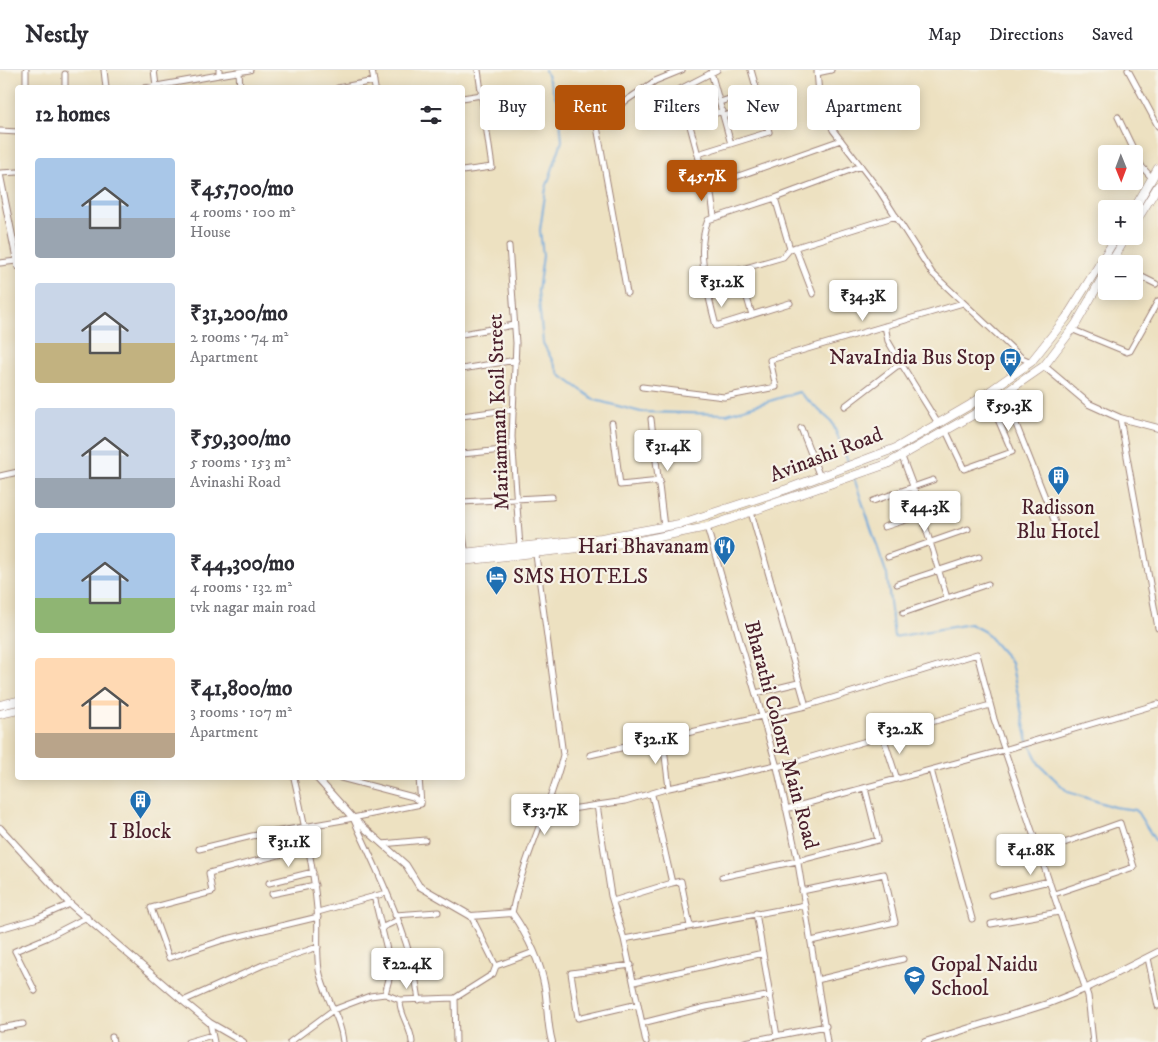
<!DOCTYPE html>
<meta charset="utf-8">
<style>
:root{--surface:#fff;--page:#f7f7f7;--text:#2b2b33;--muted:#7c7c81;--line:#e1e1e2;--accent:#b45309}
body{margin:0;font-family:"IM FELL DW Pica",serif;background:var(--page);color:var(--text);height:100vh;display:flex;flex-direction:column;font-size:19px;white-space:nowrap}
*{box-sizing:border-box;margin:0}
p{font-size:16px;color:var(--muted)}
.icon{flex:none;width:28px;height:28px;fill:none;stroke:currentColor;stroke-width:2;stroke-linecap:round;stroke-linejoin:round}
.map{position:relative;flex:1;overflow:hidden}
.sheet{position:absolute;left:15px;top:15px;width:450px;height:695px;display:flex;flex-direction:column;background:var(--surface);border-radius:5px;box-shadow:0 2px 12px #0003}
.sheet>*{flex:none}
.top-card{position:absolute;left:480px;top:15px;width:475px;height:45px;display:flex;gap:10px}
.needle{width:32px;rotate:179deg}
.fabs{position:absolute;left:1098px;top:75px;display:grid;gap:10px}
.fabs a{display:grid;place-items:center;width:45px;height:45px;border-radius:5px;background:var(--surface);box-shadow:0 2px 12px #0003;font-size:25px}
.price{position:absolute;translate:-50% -42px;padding:0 11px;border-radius:5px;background:#fff;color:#222;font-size:16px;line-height:32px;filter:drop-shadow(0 1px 2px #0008)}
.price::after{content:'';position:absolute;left:50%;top:30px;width:15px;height:11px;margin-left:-8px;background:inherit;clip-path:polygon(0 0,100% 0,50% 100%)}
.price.selected{background:var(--accent);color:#fff}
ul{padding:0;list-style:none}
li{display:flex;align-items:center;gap:15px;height:125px;padding:0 20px}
li span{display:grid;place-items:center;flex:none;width:140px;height:100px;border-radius:5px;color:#555}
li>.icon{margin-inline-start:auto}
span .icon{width:60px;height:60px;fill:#fffc;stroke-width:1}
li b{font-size:21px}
h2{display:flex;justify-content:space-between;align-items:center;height:60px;padding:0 20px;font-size:21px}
.pill{padding:0 18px;border-radius:5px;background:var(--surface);box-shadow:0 2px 12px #0003;font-size:18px;line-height:45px}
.pill.selected{background:var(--accent);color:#fff}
header{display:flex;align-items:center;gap:30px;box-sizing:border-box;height:70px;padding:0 25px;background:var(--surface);border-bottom:1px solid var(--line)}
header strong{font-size:24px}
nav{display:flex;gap:28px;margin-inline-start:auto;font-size:18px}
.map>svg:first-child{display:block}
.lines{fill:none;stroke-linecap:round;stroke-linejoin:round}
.stream{stroke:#69a5da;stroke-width:2}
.minor-casing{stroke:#9c8076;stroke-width:7}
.tertiary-casing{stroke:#9c8076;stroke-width:8}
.primary-casing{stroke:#9c8076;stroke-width:9}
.minor{stroke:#fff;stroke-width:5}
.tertiary{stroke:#fff;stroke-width:6}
.primary{stroke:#fff;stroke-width:8}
.labels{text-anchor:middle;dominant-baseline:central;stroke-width:4.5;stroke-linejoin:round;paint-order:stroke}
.poi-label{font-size:21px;fill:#4a1f2b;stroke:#f7f3e8;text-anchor:end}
.street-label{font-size:21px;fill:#4a1f2b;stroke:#f7f3e8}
</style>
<header>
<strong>Nestly</strong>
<nav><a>Map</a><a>Directions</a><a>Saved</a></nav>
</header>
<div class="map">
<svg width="1158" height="972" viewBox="0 0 1158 972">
<rect width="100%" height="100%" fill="#f7f3e8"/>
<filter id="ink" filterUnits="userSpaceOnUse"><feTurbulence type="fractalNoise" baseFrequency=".02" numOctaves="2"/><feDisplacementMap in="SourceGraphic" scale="10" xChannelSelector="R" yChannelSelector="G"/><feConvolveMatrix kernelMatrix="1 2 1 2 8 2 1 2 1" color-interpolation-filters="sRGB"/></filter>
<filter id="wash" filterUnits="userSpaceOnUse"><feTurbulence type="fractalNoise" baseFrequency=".0096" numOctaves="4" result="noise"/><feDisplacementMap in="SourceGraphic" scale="20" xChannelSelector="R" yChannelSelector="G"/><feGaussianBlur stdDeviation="1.12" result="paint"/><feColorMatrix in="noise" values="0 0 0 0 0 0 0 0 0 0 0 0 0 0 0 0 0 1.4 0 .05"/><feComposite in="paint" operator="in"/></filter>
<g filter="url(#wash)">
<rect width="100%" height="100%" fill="#ede1c1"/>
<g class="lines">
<!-- stream -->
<path class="stream" d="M545,0L559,36L562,71L546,118L540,160L543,186L538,221L543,273L560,305L595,330L641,342L727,344L799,322L832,352L849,394
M854,408L887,505L894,567L970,554L985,562L1011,592L1027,668L1039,694L1068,722L1114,737L1136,740L1158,775"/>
</g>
</g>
<g filter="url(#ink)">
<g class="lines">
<defs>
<path id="minor" d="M26,0V18
M104,0L106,18
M154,0L156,16
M219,0V5L250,0
M372,0L375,18
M817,0L819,25L833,60L879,120L932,203L1022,288L1031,292
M1128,0L1158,56
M239,2L240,18
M711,2L731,74
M817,3L831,0
M65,4V18
M145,18L219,5
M338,18L374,11
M462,28L482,25
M720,32L756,20
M724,46L760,34
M1118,47L1142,97L1152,108
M688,52L723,41
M0,61L18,62
M698,84L769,62L751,0
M462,101L492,97L478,0
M0,103L18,102
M710,116L841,70
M775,128L708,150C695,181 708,224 716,256L790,233
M714,146L710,116L705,111L680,19L717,0
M509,176L516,273L512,367L520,477
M795,177L813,224
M790,179L775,128L861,96
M0,193L16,191
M739,200L752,245
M1134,203L1156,214
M704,210L783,187L790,179L896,146
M627,223L596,51L655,11L682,0
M885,256L888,271L902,295
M1071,259L1127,282L1130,281L1158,231
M462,264L514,255
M462,299L516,290
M642,317L724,327L776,317L770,290L963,233
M1004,324L1060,465
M845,336L897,296L902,295L939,355
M462,346L514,339
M1120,348L1158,558
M651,349L664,457
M612,353L620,415L660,411
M801,358L820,407
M946,361L964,399L1012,382L991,333
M462,384L513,379
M902,387L913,416L947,528
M0,406L18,402
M873,431L933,410
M462,432L552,427
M751,442L806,636
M707,457L777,697L797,787L827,972
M884,457L958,433
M462,459L466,485
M888,487L968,459
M897,514L979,487
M903,543L988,514
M756,623L798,613
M883,666L897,709
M663,670L669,718
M590,685L806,636L977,584L994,649L1088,926L1093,972
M777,697L990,635
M931,700L972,849
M294,708C304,751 313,794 317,839C319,859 316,880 319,900C324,926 341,948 343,972
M341,708L413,727L421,733
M597,735L611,826L624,869
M786,739L1004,680L1158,634
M544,743L625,731L669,718L776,695
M354,750C380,808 411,866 419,930
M382,774L425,770
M310,777L209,803L212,822L151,838L169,888L223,870L318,847
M199,779L252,766L343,750L421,734L419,708
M1039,782L1120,753L1134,797L1054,824
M722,807L797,791L878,770L865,718
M269,813L313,802
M672,813L681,811L690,856
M802,821L884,804L895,852L811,871
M272,824L315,815
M991,825L1049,811
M374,826L389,888V909L385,924
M613,831L672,813L652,725
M318,842L386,823
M512,843C523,787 550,739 563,685L536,485
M756,843L777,966
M395,845L438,842
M471,846L496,896
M991,854L1059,842
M381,858L396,851
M0,859L38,848L70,834
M1148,888L1158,936
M631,895L571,903L578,948L638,934
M389,904L414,897
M817,910L903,889
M634,912L763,883
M35,921L15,881L46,868L87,847
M455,928L456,972
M400,930C399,945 411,956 412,972
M183,931L263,895L318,877
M210,953L214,972
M642,953L706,937L771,925
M0,958L23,954
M112,967L113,972
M188,972L212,965
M290,972L333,940L370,926L385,924L400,930L455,928L493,904L496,896L534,882
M646,972L624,869L805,835
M745,972L826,956"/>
<path id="tertiary" d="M0,106L18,196
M1044,296L1089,334L1120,348L1158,358
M317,708L353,748L406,795L419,816L471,846L512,843C528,866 540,890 545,918C548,936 547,954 552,972
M0,758L70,834L183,931L210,953L243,972
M925,972L1047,934L1085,919L1158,882"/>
<path id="primary" d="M1134,139L1158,98
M1134,155L1158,116
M1110,194L1127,166
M462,483L601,468L679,454L787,419L896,378L970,335L1031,292L1066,248L1117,166
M462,491L634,472L707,457L887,394L973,345L1044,296L1076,254L1106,201
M0,635L18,631
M0,644L18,640"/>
</defs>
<!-- minor casing -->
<use href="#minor" class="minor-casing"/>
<!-- tertiary casing -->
<use href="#tertiary" class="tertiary-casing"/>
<!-- primary casing -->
<use href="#primary" class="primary-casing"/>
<!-- minor -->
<use href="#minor" class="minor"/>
<!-- tertiary -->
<use href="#tertiary" class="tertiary"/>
<!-- primary -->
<use href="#primary" class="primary"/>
</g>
</g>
<!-- icons -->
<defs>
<symbol id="bus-pin" viewBox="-11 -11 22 30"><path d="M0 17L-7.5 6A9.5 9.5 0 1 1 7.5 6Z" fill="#1f6fb2" stroke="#f7f3e8"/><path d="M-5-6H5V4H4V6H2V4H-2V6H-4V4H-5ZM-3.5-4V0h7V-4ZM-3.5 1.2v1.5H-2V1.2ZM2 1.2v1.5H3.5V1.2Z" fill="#fff"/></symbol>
<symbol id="building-pin" viewBox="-11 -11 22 30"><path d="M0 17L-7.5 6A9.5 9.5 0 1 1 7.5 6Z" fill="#1f6fb2" stroke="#f7f3e8"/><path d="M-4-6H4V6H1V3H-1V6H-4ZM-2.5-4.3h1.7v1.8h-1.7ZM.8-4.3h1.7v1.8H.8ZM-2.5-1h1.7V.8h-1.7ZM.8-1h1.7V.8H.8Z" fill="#fff"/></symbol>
<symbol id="restaurant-pin" viewBox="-11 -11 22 30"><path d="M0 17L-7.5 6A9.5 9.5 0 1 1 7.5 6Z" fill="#1f6fb2" stroke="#f7f3e8"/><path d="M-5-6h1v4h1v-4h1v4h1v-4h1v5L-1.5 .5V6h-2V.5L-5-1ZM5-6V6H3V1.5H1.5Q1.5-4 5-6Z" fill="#fff"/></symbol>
<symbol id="hotel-pin" viewBox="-11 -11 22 30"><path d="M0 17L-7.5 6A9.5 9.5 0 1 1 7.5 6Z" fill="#1f6fb2" stroke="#f7f3e8"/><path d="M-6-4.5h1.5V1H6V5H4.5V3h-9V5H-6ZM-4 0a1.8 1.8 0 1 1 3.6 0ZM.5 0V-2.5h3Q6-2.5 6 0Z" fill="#fff"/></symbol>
<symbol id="school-pin" viewBox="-11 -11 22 30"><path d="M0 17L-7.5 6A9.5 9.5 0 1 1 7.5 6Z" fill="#1f6fb2" stroke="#f7f3e8"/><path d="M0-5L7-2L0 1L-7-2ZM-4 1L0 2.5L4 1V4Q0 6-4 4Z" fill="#fff"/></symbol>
</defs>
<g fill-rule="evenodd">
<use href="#bus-pin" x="998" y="276" width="25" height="34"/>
<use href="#building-pin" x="1046" y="394" width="25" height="34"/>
<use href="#restaurant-pin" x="712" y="464" width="25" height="34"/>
<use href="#hotel-pin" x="484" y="494" width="25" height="34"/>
<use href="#building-pin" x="128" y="718" width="25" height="34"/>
<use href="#school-pin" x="902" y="894" width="25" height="34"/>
</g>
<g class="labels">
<!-- poi labels -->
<g class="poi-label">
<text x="995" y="288">NavaIndia Bus Stop</text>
<text x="1058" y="438" text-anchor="middle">Radisson<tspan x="1058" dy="24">Blu Hotel</tspan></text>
<text x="709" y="477">Hari Bhavanam</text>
<text x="513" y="507" text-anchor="start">SMS HOTELS</text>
<text x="140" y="762" text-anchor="middle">I Block</text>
<text x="931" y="895" text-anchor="start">Gopal Naidu<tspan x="931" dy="24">School</tspan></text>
</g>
<!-- street labels -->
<g class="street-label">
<text transform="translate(499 342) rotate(-92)">Mariamman Koil Street</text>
<text transform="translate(826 385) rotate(-21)">Avinashi Road</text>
<text transform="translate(781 665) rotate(75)">Bharathi Colony Main Road</text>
</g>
</g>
</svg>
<div class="fabs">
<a><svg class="needle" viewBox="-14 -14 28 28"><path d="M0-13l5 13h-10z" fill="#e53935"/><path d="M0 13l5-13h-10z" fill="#7c7c81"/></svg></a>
<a>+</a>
<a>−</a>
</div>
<b class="price selected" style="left:702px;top:132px">₹45.7K</b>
<b class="price" style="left:722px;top:238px">₹31.2K</b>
<b class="price" style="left:863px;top:252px">₹34.3K</b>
<b class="price" style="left:1009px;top:362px">₹59.3K</b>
<b class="price" style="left:668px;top:402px">₹31.4K</b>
<b class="price" style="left:925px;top:463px">₹44.3K</b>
<b class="price" style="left:900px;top:685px">₹32.2K</b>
<b class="price" style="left:656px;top:695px">₹32.1K</b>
<b class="price" style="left:545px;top:766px">₹53.7K</b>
<b class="price" style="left:289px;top:798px">₹31.1K</b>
<b class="price" style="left:1031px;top:806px">₹41.8K</b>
<b class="price" style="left:407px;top:920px">₹22.4K</b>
<div class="top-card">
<a class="pill">Buy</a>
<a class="pill selected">Rent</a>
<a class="pill">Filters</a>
<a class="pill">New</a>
<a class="pill">Apartment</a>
</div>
<section class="sheet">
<h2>12 homes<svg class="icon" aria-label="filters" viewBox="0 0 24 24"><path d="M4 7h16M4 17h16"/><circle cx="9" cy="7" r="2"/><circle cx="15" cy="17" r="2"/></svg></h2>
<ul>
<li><span style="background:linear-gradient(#a9c7e8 60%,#9aa5b1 0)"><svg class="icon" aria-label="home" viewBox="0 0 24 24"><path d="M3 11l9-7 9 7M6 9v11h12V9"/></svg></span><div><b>₹45,700/mo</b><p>4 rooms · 100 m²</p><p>House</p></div></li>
<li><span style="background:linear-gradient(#c9d6e8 60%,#c2b280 0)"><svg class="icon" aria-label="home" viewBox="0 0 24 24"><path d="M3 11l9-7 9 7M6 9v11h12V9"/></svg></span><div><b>₹31,200/mo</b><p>2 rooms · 74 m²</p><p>Apartment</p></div></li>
<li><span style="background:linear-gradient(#c9d6e8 70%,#9aa5b1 0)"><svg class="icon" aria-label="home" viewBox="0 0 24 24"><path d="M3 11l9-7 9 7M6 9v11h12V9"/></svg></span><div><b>₹59,300/mo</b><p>5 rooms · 153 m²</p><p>Avinashi Road</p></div></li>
<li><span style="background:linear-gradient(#a9c7e8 65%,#8fb573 0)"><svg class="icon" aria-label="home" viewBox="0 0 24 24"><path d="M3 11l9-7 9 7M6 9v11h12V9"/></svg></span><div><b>₹44,300/mo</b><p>4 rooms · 132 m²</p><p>tvk nagar main road</p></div></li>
<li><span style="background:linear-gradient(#ffd9b3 75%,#b9a48a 0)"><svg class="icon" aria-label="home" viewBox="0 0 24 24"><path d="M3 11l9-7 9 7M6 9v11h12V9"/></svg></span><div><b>₹41,800/mo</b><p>3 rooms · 107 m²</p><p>Apartment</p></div></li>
</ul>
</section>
</div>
